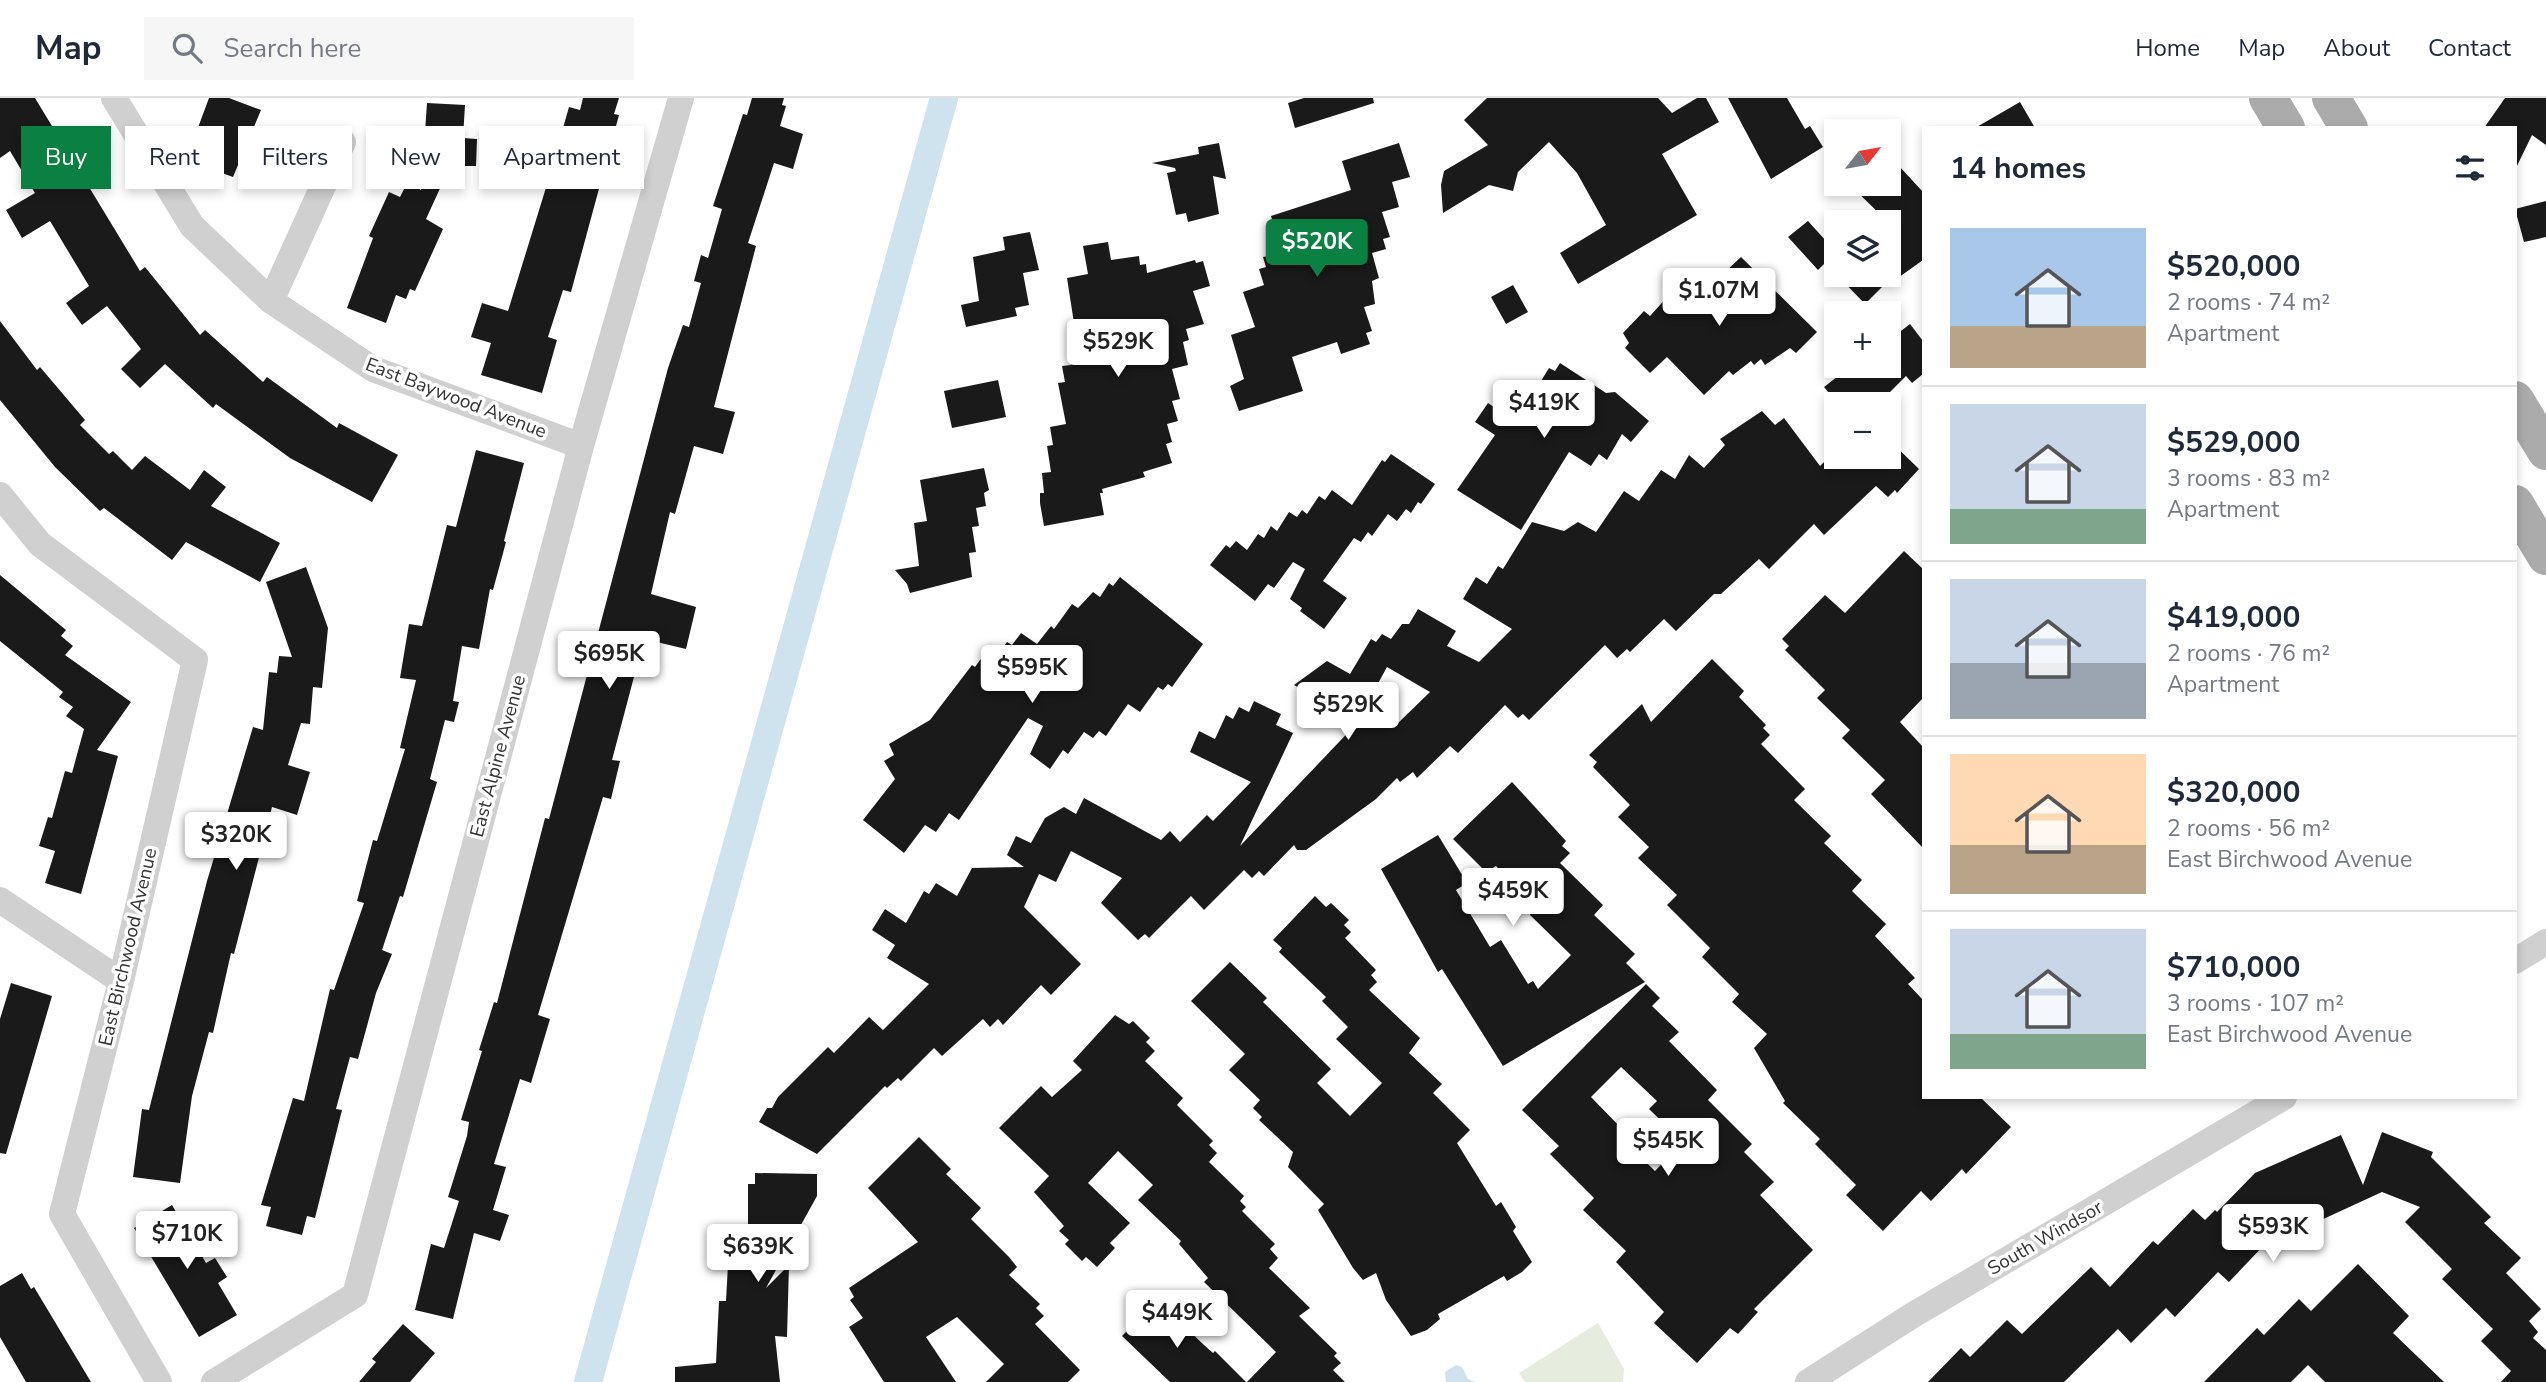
<!DOCTYPE html>
<meta charset="utf-8">
<style>
:root{--surface:#fff;--page:#f6f6f7;--text:#1f2937;--muted:#747a83;--line:#e0e1e3;--accent:#0b8043}
body{margin:0;font-family:"Nunito Sans",sans-serif;background:var(--page);color:var(--text);height:100vh;display:flex;flex-direction:column;font-size:26px;white-space:nowrap}
*{box-sizing:border-box;margin:0}
p{font-size:23px;color:var(--muted)}
.icon{flex:none;width:38px;height:38px;fill:none;stroke:currentColor;stroke-width:2;stroke-linecap:round;stroke-linejoin:round}
.map{position:relative;flex:1;overflow:hidden}
.drawer{position:absolute;left:1922px;top:28px;width:595px;height:973px;display:flex;flex-direction:column;background:var(--surface);border-radius:0px;box-shadow:0 4px 10px #0003}
.drawer>*{flex:none}
.guide{position:absolute;left:21px;top:28px;width:665px;height:63px;display:flex;gap:14px}
.needle{width:46px;rotate:59deg}
.buttons{position:absolute;left:1824px;top:21px;display:grid;gap:14px}
.buttons a{display:grid;place-items:center;width:77px;height:77px;border-radius:0px;background:var(--surface);box-shadow:0 4px 10px #0003;font-size:35px}
.price{position:absolute;translate:-50% -60px;padding:0 16px;border-radius:7px;background:#fff;color:#222;font-size:23px;line-height:46px;filter:drop-shadow(0 2px 4px #0008)}
.price::after{content:'';position:absolute;left:50%;top:42px;width:21px;height:16px;margin-left:-10px;background:inherit;clip-path:polygon(0 0,100% 0,50% 100%)}
.price.on{background:var(--accent);color:#fff}
ul{padding:0;list-style:none}
li{display:flex;align-items:center;gap:21px;height:175px;padding:0 28px}
li+li{border-top:2px solid var(--line)}
li span{display:grid;place-items:center;flex:none;width:196px;height:140px;border-radius:0px;color:#555}
li>.icon{margin-inline-start:auto}
span .icon{width:84px;height:84px;fill:#fffc;stroke-width:1}
li b{font-size:30px}
h2{display:flex;justify-content:space-between;align-items:center;height:84px;padding:0 28px;font-size:30px}
.tag{padding:0 24px;border-radius:0px;background:var(--surface);box-shadow:0 4px 10px #0003;font-size:24px;line-height:63px}
.tag.on{background:var(--accent);color:#fff}
header{display:flex;align-items:center;gap:42px;box-sizing:border-box;height:98px;padding:0 35px;background:var(--surface);border-bottom:2px solid var(--line)}
header strong{font-size:33px}
nav{display:flex;gap:38px;margin-inline-start:auto;font-size:24px}
.search{width:490px;height:63px;background:var(--page);display:flex;align-items:center;gap:18px;box-sizing:border-box;padding:0 24px;border-radius:0px;color:var(--muted);font-size:26px}
.map>svg:first-child{display:block}
.green{fill:#e6ecde}
.water{fill:#cee3ee}
.lines{fill:none;stroke-linecap:round;stroke-linejoin:round}
.canal{stroke:#cee3ee;stroke-width:28}
.building{fill:#1a1a1a;fill-rule:evenodd}
.street{stroke:#d0d0d0;stroke-width:26}
.primary{stroke:#ababab;stroke-width:38}
.labels{text-anchor:middle;dominant-baseline:central;stroke-width:7;stroke-linejoin:round;paint-order:stroke}
.street-label{font-size:19px;fill:#333;stroke:#fff}
</style>
<header>
<strong>Map</strong>
<div class="search"><svg class="icon" aria-label="search" viewBox="0 0 24 24"><circle cx="10" cy="10" r="6"/><path d="M15 15l6 6"/></svg>Search here</div>
<nav><a>Home</a><a>Map</a><a>About</a><a>Contact</a></nav>
</header>
<div class="map">
<svg width="2546" height="1284" viewBox="0 0 2546 1284">
<rect width="100%" height="100%" fill="#fff"/>
<!-- green -->
<path class="green" d="M1598,1225L1624,1271L1623,1284H1525L1519,1275Z"/>
<!-- water -->
<path class="water" d="M1456,1267L1462,1269L1468,1281L1475,1284H1446L1445,1274Z"/>
<g class="lines">
<!-- canal -->
<path class="canal" d="M588,1284L944,0"/>
</g>
<!-- building -->
<path class="building" d="M0,0H35L140,173L145,169L200,237L205,232L263,284L267,279L337,330L339,325L398,357L372,404L290,360L216,306L213,310L165,266L140,290L121,271L141,251L107,208L82,227L66,205L89,188L50,123L22,140L6,112L35,95L10,53L0,60Z
M209,0H229L261,12L233,79L186,62Z
M583,0H619L614,16L619,17L571,194L563,192L548,239L557,242L542,295L481,277L491,245L471,239L482,205L508,213L548,83L559,86L573,40L561,37L569,9L580,12Z
M752,0H784L782,7L786,8L780,28L803,36L793,71L774,65L748,145L756,148L714,309L735,314L723,356L694,348L675,416L670,414L651,496L696,509L686,551L644,541L612,662L620,663L611,701L603,699L538,917L550,921L531,985L520,981L494,1066L506,1069L493,1112L509,1117L500,1143L474,1135L453,1221L415,1212L431,1146L444,1150L459,1103L448,1099L467,1038L469,1024L461,1022L482,953L479,952L494,904L497,905L545,720L549,721L668,270L683,227L689,229L701,185L694,183L701,157L708,160L722,111L713,108L743,16L747,17Z
M1304,0H1373L1374,5L1295,30L1288,5Z
M1487,0H1658L1672,15L1697,0H1706L1719,24L1662,56L1697,117L1578,186L1560,155L1606,127L1577,75L1549,44L1518,74L1513,93L1489,87L1443,115L1441,87L1444,73L1488,47L1464,22Z
M1728,0H1787L1805,31L1810,28L1823,49L1771,81Z
M2505,0H2546V47L2532,37L2515,72V30H2484Z
M2020,4L2035,30H1975Z
M427,5L465,7L463,40L477,41L476,68H465L464,73H448L426,121L443,131L415,193L410,191L406,201L396,197L386,225L347,210L373,140L369,138L389,94L400,99L407,85L421,92Z
M1219,45L1226,81L1213,78L1219,116L1188,124L1186,115L1176,117L1167,75L1176,73L1175,70L1152,65L1199,56L1198,49Z
M1399,45L1410,79L1392,84L1399,109L1382,114L1390,139L1383,141L1386,151L1372,155L1379,180L1372,183L1375,206L1364,209L1372,233L1366,235L1370,246L1341,256L1337,244L1292,259L1303,293L1239,313L1230,288L1244,281L1231,237L1255,229L1243,194L1264,187L1259,171L1266,169L1263,159L1269,158L1266,147L1273,145L1269,130L1274,129L1271,118L1351,92L1342,63Z
M1888,56L1923,94V162L1888,187V183L1865,206L1837,177H1888V124L1849,86H1888Z
M2546,103V139L2524,144L2515,111Z
M1808,123L1836,154L1818,172L1788,139Z
M1030,134L1039,172L1023,175L1029,207L1015,210L1017,218L966,229L961,207L979,203L973,159L1005,152L1003,139Z
M1108,144L1111,162L1139,158L1140,167L1146,166L1147,175L1195,162L1196,165L1203,163L1210,188L1193,193L1204,226L1186,231L1189,242L1183,244L1188,267L1172,271L1180,301L1172,303L1178,323L1167,326L1172,344L1166,346L1172,365L1143,374L1145,379L1102,391L1103,395H1100L1104,417L1044,428L1040,405V395H1044L1042,375L1051,374L1047,348L1053,347L1050,329L1066,326L1058,285L1065,284L1062,268L1071,267L1067,239L1076,238L1067,180L1088,176L1083,148Z
M1741,159L1817,234L1796,255L1790,250L1765,267L1761,261L1754,267L1751,263L1733,277L1729,273L1704,297L1667,259L1650,275L1625,250L1629,245L1623,235L1644,213L1650,218L1669,197L1672,200L1678,193L1686,201L1703,184L1708,190Z
M1513,187L1528,214L1506,226L1491,199Z
M0,223L37,272L40,269L85,322L80,327L109,356L113,353L132,372L145,358L190,392L204,372L226,389L211,408L280,445L260,484L186,444L172,462L104,410L100,413L55,369L0,302Z
M1910,226L1923,243V276L1912,285L1906,278L1878,306H1838L1824,289L1851,268H1888V243Z
M1560,265L1606,295L1615,294L1649,323L1631,344L1622,336L1607,362L1599,356L1591,368L1569,354L1521,432L1457,392L1495,337L1475,324L1488,305L1495,310L1508,291L1514,295L1519,286L1533,296L1549,270L1555,273Z
M998,282L1006,319L952,330L944,293Z
M1762,313L1775,327L1784,320L1820,368L1829,359H1888V341L1919,371L1897,395L1895,392L1888,399L1876,388L1824,437L1814,426L1769,471L1759,461L1721,496H1714L1676,533L1664,521L1630,554L1627,551L1617,560L1605,547L1529,622L1523,616L1518,620L1505,607L1458,655L1450,648L1417,680L1413,674L1400,684L1397,680L1376,701L1306,752H1297L1294,747L1264,778L1259,773L1252,780L1244,772L1204,812L1191,798L1149,840L1145,836L1138,842L1101,805L1122,780L1071,753L1056,784L1039,776L1024,809L1081,866L1051,897L1041,887L1003,927L998,921L990,929L983,921L942,958L934,950L901,983L898,980L887,990L885,988L817,1056L759,1024L767,1010H772L778,999L828,949L834,955L869,919L883,932L929,886L887,860L895,847L872,832L885,811L906,825L924,793L929,796L936,785L957,798L972,770L1024,769L1007,757L1016,738L1031,745L1045,720L1064,709L1076,716L1084,700L1161,742L1170,733L1180,744L1207,717L1213,723L1251,684L1190,654L1199,633L1215,641L1226,617L1233,621L1239,609L1249,614L1254,603L1281,616L1276,627L1293,635L1240,748L1359,623L1294,587L1327,563L1350,576L1371,541L1376,544L1382,536L1391,541L1402,526H1409L1418,511L1456,533L1447,548L1479,564L1512,531L1463,501L1476,479L1487,486L1498,468L1503,471L1532,424L1564,433L1578,424L1596,434L1624,393L1639,403L1661,372L1675,381L1689,357L1704,370L1725,347L1720,341ZM1387,569L1430,594L1394,629L1369,602Z
M476,352L524,365L504,443L506,444L493,492L490,491L479,551L462,548L453,603L459,604L454,624L445,622L430,681L437,684L403,799L400,798L382,852L392,856L376,895L358,961L350,959L336,1011L342,1012L315,1120L307,1118L302,1137L266,1128L271,1109L261,1107L293,1000L304,1003L330,891L334,892L364,805L357,803L373,742L377,743L405,651L400,650L416,582L400,580L409,526L422,528L447,427L456,429Z
M1391,356L1435,386L1421,406L1418,404L1411,415L1406,411L1397,423L1388,416L1372,438L1368,434L1361,444L1354,440L1323,483L1347,500L1324,531L1300,513L1302,510L1290,501L1305,471L1293,464L1274,490L1268,486L1255,503L1210,467L1226,447L1230,450L1236,443L1247,452L1258,436L1264,440L1271,428L1277,433L1289,414L1297,419L1302,412L1307,416L1319,398L1325,402L1332,392L1352,407L1382,362L1385,364Z
M984,370L989,392L984,395L986,408L976,410L979,428L972,429L976,454L969,455L972,479L910,495L907,486L895,472L919,468L914,425L927,423L920,382Z
M1904,453L1923,471V600L1900,624L1923,649V750L1871,696L1885,682L1842,640L1850,632L1817,600L1825,592L1785,552L1789,548L1782,541L1825,497L1845,515Z
M306,469L328,530L322,590L313,589L310,626L301,625L288,667L310,674L297,717L272,709L234,856L231,855L213,935L209,934L192,998L180,1085L133,1079L142,1011L149,1012L207,783L253,629L263,632L269,574L277,575L279,558L292,559L266,484Z
M0,477L66,532L61,538L73,548L65,557L131,604L97,652L118,658L81,796L45,785L55,753L39,748L48,719L52,720L65,673L72,675L84,631L66,618L73,609L59,599L63,594L0,543Z
M1120,479L1203,546L1172,589L1168,586L1163,592L1158,589L1140,614L1128,606L1106,638L1099,633L1093,640L1084,634L1068,656L1063,652L1050,671L1030,656L1043,628L1028,620L959,722L949,715L936,734L925,727L904,755L863,722L895,681L884,663L894,657L889,646L930,622L972,567L975,569L983,558L993,563L1007,544L1012,547L1021,535L1037,546L1051,528L1054,531L1072,506L1078,510L1093,494L1100,499L1109,485L1113,488Z
M1712,561L1744,593L1739,599L1766,627L1763,630L1770,637L1761,646L1805,691L1794,702L1831,738L1824,745L1862,782L1852,793L1886,826L1875,838L1915,880L1908,886L1923,902V999H1980L2011,1029L1966,1076L1962,1071L1931,1103L1921,1093L1883,1133L1846,1097L1856,1087L1815,1046L1820,1041L1783,1005L1785,1003L1754,950L1767,936L1732,904L1739,896L1702,859L1710,850L1667,807L1677,797L1638,760L1649,749L1618,719L1630,707L1593,669L1597,664L1589,657L1642,606L1651,624Z
M1512,684L1566,743L1562,748L1570,755L1560,765L1603,807L1594,817L1635,856L1626,865L1645,884L1503,968L1442,871L1438,874L1381,771L1438,737L1467,785L1456,792L1490,849L1501,842L1528,886L1533,883L1538,891L1571,857L1530,817L1533,806L1496,768L1486,774L1453,741Z
M1315,798L1326,809L1331,805L1349,822L1344,827L1351,834L1345,840L1376,872L1371,877L1377,884L1369,892L1420,940L1409,955L1442,986L1433,995L1470,1032L1457,1045L1496,1108L1501,1104L1516,1129L1513,1133L1532,1164L1522,1174L1507,1183L1504,1178L1438,1216L1440,1221L1427,1232L1411,1238L1386,1202L1376,1175L1363,1182L1353,1170L1318,1112L1324,1106L1288,1069L1293,1054L1259,1022L1262,1019L1253,1010L1260,1002L1229,972L1245,956L1191,903L1230,864L1267,900L1263,904L1331,971L1317,985L1350,1018L1382,985L1336,941L1348,929L1322,903L1326,899L1279,854L1282,850L1273,842Z
M11,885L52,898L6,1056L0,1055V921Z
M1646,886L1660,900L1652,908L1679,934L1669,943L1717,992L1708,1002L1752,1046L1744,1054L1774,1084L1760,1097L1813,1152L1754,1211L1758,1214L1738,1236L1730,1230L1697,1265L1654,1225L1664,1214L1616,1164L1626,1153L1583,1112L1594,1100L1550,1056L1559,1048L1522,1012ZM1621,969L1657,1003L1649,1011L1683,1044L1655,1073L1620,1039L1625,1034L1591,999Z
M1115,917L1129,926L1133,923L1150,940L1146,944L1155,953L1145,963L1183,1000L1177,1007L1213,1043L1209,1047L1217,1055L1209,1064L1244,1098L1240,1103L1246,1109L1242,1113L1275,1146L1270,1151L1278,1160L1269,1170L1310,1210L1299,1218L1337,1255L1334,1258L1341,1265L1333,1272L1345,1284H1247L1276,1254L1204,1184L1208,1180L1179,1146L1181,1143L1138,1102L1153,1087L1118,1053L1088,1085L1130,1125L1110,1145L1115,1150L1097,1169L1086,1159L1082,1163L1065,1146L1069,1142L1059,1133L1064,1128L1034,1094L1049,1078L999,1030L1041,988L1052,999L1082,972L1073,963Z
M2382,1034L2433,1054L2431,1059L2491,1119L2484,1125L2521,1160L2506,1175L2541,1211L2529,1223L2538,1234L2533,1240L2546,1252V1284H2501L2511,1273L2481,1243L2493,1231L2442,1181L2452,1171L2405,1124L2420,1109L2382,1094L2319,1123L2314,1111L2274,1153L2266,1145L2229,1184L2218,1174L2175,1219L2166,1210L2131,1245L2118,1231L2064,1284H1928L1961,1250L1970,1259L2007,1222L2022,1236L2091,1169L2110,1189L2153,1143L2158,1147L2193,1111L2205,1122L2215,1112L2217,1114L2255,1075L2341,1037L2363,1087Z
M919,1039L951,1071L946,1076L981,1110L971,1121L1009,1159L1017,1169L1009,1177L1040,1206L1036,1210L1044,1218L1035,1226L1080,1272L1068,1284H986L1004,1266L957,1219L926,1239L956,1284H884L849,1229L863,1220L850,1202L854,1199L849,1190L918,1144L868,1090Z
M755,1075L817,1076V1098L766,1190L789,1167L787,1239L775,1238L780,1284H675V1269L716,1265L719,1203H726L729,1148L748,1149V1086H755Z
M172,1107L206,1165L215,1160L227,1179L218,1185L237,1217L199,1239L134,1130Z
M2358,1166L2409,1218L2393,1235L2444,1284H2325L2308,1267L2291,1284H2204L2257,1230L2264,1237L2299,1201L2311,1213Z
M22,1175L31,1191L34,1189L91,1284H26L0,1239V1188Z
M1157,1202L1204,1247L1213,1255L1215,1253L1246,1284H1170L1122,1238Z
M403,1226L435,1255L410,1284H359L376,1264L372,1261Z"/>
<g class="lines">
<!-- street -->
<path class="street" d="M114,0L192,128L271,203L373,271L581,348
M271,203L343,44
M0,397L40,446L195,562L121,883L62,1116L159,1284
M0,802L121,883
M2515,863L2546,844
M214,1284L355,1197L581,348L681,0
M1808,1284L1913,1217L2284,999"/>
<!-- primary -->
<path class="primary" d="M2268,0L2286,30
M2331,0L2349,30
M2515,302L2546,353
M2515,406L2546,458"/>
</g>
<g class="labels">
<!-- street labels -->
<g class="street-label">
<text transform="translate(456 300) rotate(21)">East Baywood Avenue</text>
<text transform="translate(498 658) rotate(-75)">East Alpine Avenue</text>
<text transform="translate(128 849) rotate(-77)">East Birchwood Avenue</text>
<text transform="translate(2045 1140) rotate(-30)">South Windsor</text>
</g>
</g>
</svg>
<div class="buttons">
<a><svg class="needle" viewBox="-14 -14 28 28"><path d="M0-13l5 13h-10z" fill="#e53935"/><path d="M0 13l5-13h-10z" fill="#747a83"/></svg></a>
<a><svg class="icon" aria-label="layers" viewBox="0 0 24 24"><path d="M12 4l9 5-9 5-9-5zM3 14l9 5 9-5"/></svg></a>
<a>+</a>
<a>−</a>
</div>
<b class="price on" style="left:1317px;top:181px">$520K</b>
<b class="price" style="left:1719px;top:230px">$1.07M</b>
<b class="price" style="left:1118px;top:281px">$529K</b>
<b class="price" style="left:1544px;top:342px">$419K</b>
<b class="price" style="left:609px;top:593px">$695K</b>
<b class="price" style="left:1032px;top:607px">$595K</b>
<b class="price" style="left:1348px;top:644px">$529K</b>
<b class="price" style="left:236px;top:774px">$320K</b>
<b class="price" style="left:1513px;top:830px">$459K</b>
<b class="price" style="left:1668px;top:1080px">$545K</b>
<b class="price" style="left:2273px;top:1166px">$593K</b>
<b class="price" style="left:187px;top:1173px">$710K</b>
<b class="price" style="left:758px;top:1186px">$639K</b>
<b class="price" style="left:1177px;top:1252px">$449K</b>
<div class="guide">
<a class="tag on">Buy</a>
<a class="tag">Rent</a>
<a class="tag">Filters</a>
<a class="tag">New</a>
<a class="tag">Apartment</a>
</div>
<section class="drawer">
<h2>14 homes<svg class="icon" aria-label="filters" viewBox="0 0 24 24"><path d="M4 7h16M4 17h16"/><circle cx="9" cy="7" r="2"/><circle cx="15" cy="17" r="2"/></svg></h2>
<ul>
<li><span style="background:linear-gradient(#a9c7e8 70%,#b9a48a 0)"><svg class="icon" aria-label="home" viewBox="0 0 24 24"><path d="M3 11l9-7 9 7M6 9v11h12V9"/></svg></span><div><b>$520,000</b><p>2 rooms · 74 m²</p><p>Apartment</p></div></li>
<li><span style="background:linear-gradient(#c9d6e8 75%,#7fa58c 0)"><svg class="icon" aria-label="home" viewBox="0 0 24 24"><path d="M3 11l9-7 9 7M6 9v11h12V9"/></svg></span><div><b>$529,000</b><p>3 rooms · 83 m²</p><p>Apartment</p></div></li>
<li><span style="background:linear-gradient(#c9d6e8 60%,#9aa5b1 0)"><svg class="icon" aria-label="home" viewBox="0 0 24 24"><path d="M3 11l9-7 9 7M6 9v11h12V9"/></svg></span><div><b>$419,000</b><p>2 rooms · 76 m²</p><p>Apartment</p></div></li>
<li><span style="background:linear-gradient(#ffd9b3 65%,#b9a48a 0)"><svg class="icon" aria-label="home" viewBox="0 0 24 24"><path d="M3 11l9-7 9 7M6 9v11h12V9"/></svg></span><div><b>$320,000</b><p>2 rooms · 56 m²</p><p>East Birchwood Avenue</p></div></li>
<li><span style="background:linear-gradient(#c9d6e8 75%,#7fa58c 0)"><svg class="icon" aria-label="home" viewBox="0 0 24 24"><path d="M3 11l9-7 9 7M6 9v11h12V9"/></svg></span><div><b>$710,000</b><p>3 rooms · 107 m²</p><p>East Birchwood Avenue</p></div></li>
</ul>
</section>
</div>
